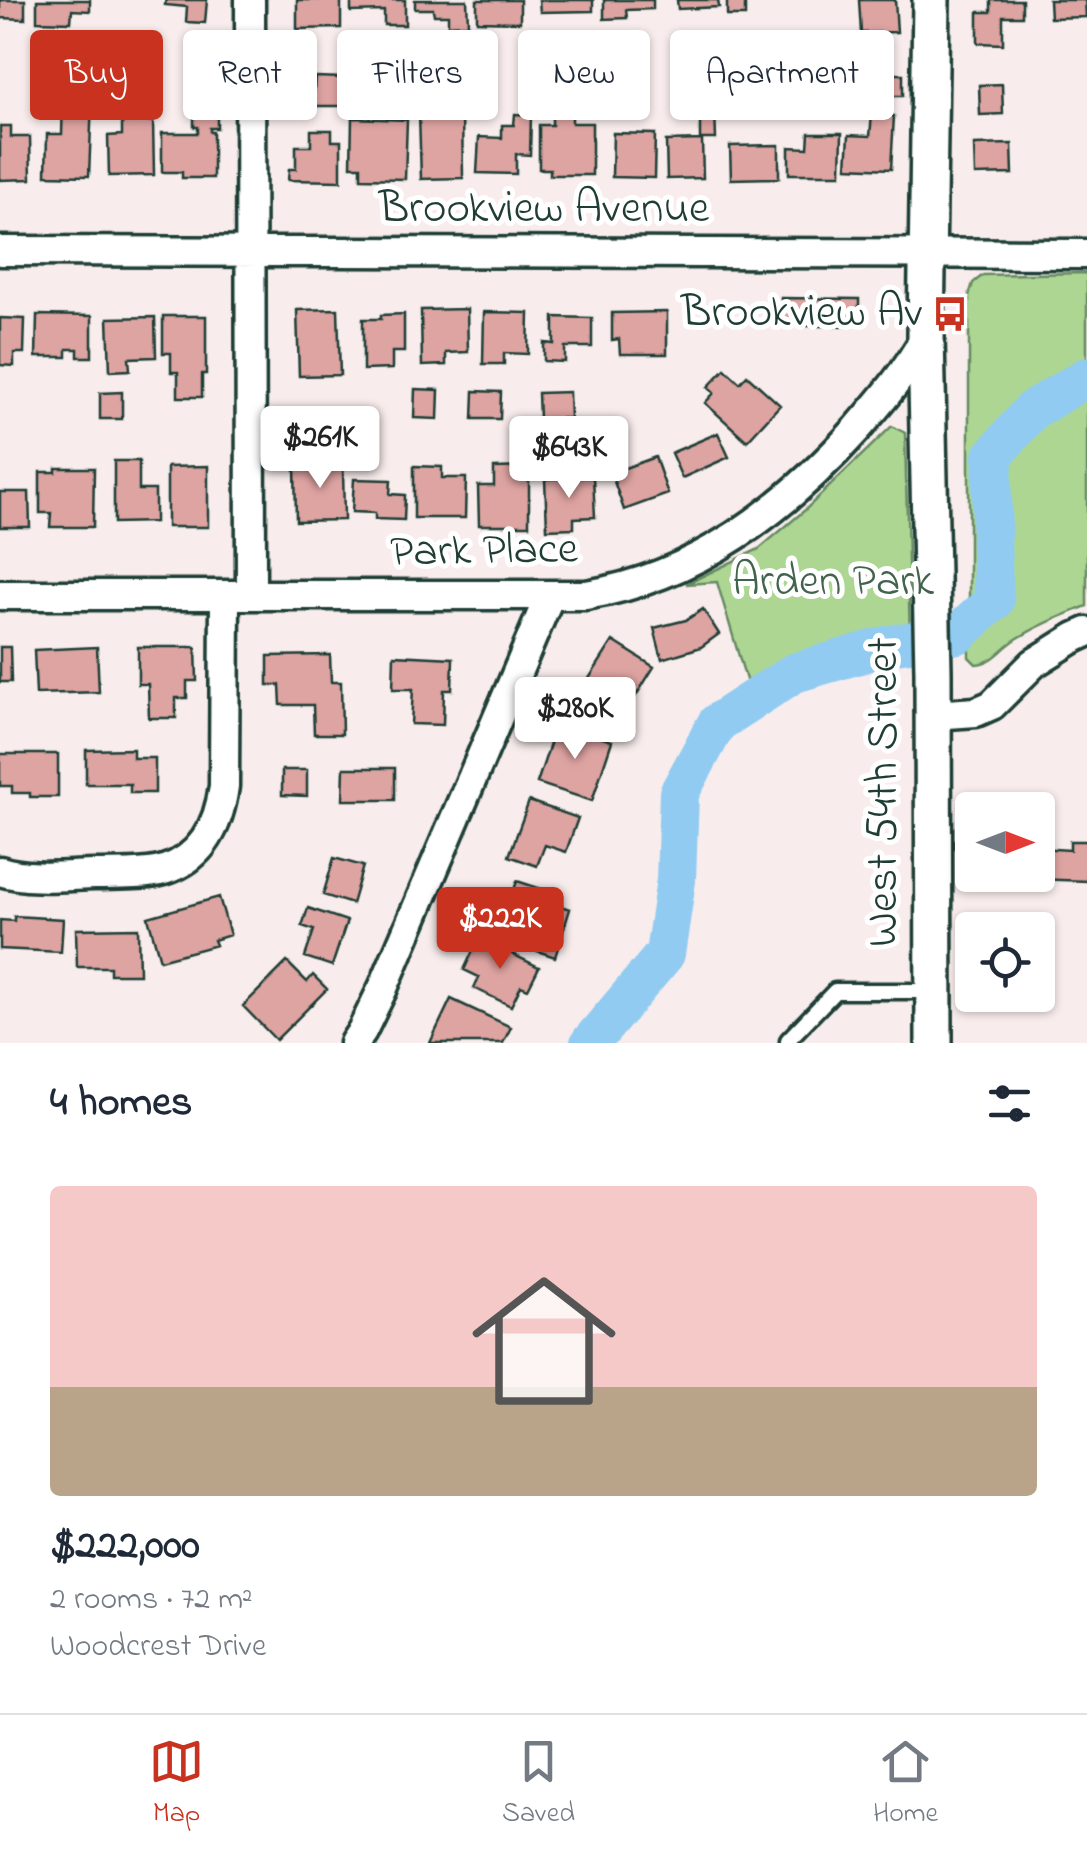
<!DOCTYPE html>
<meta charset="utf-8">
<style>
:root{--surface:#fff;--page:#f6f6f7;--text:#1f2937;--muted:#747a83;--line:#e0e1e3;--accent:#c8321e}
body{margin:0;font-family:"Indie Flower",sans-serif;background:var(--page);color:var(--text);height:100vh;display:flex;flex-direction:column;font-size:38px;white-space:nowrap}
*{box-sizing:border-box;margin:0}
p{font-size:32px;color:var(--muted)}
.icon{flex:none;width:55px;height:55px;fill:none;stroke:currentColor;stroke-width:2;stroke-linecap:round;stroke-linejoin:round}
.map{position:relative;height:1043px;overflow:hidden}
.side{display:flex;flex-direction:column;background:var(--surface);flex:1}
.side>*{flex:none}
.guide{position:absolute;left:30px;top:30px;width:1028px;height:90px;display:flex;gap:20px}
.needle{width:65px;rotate:90deg}
.fabs{position:absolute;left:955px;top:792px;display:grid;gap:20px}
.fabs a{display:grid;place-items:center;width:100px;height:100px;border-radius:10px;background:var(--surface);box-shadow:0 2px 8px #0004;font-size:50px}
.price{position:absolute;translate:-50% -85px;padding:0 22px;border-radius:10px;background:#fff;color:#222;font-size:32px;line-height:65px;filter:drop-shadow(0 2px 5px #0008)}
.price::after{content:'';position:absolute;left:50%;top:60px;width:30px;height:22px;margin-left:-15px;background:inherit;clip-path:polygon(0 0,100% 0,50% 100%)}
.price.on{background:var(--accent);color:#fff}
ul{padding:0;list-style:none}
li{display:grid;align-content:center;gap:20px;height:530px;padding:0 50px}
li+li{border-top:2px solid var(--line)}
li span{display:grid;place-items:center;height:310px;border-radius:10px;color:#555}
li>.icon{margin-inline-start:auto}
span .icon{width:180px;height:180px;fill:#fffc;stroke-width:1}
li b{font-size:42px}
h2{display:flex;justify-content:space-between;align-items:center;height:120px;padding:0 50px;font-size:42px}
.tag{padding:0 35px;border-radius:10px;background:var(--surface);box-shadow:0 2px 8px #0004;font-size:35px;line-height:90px}
.tag.on{background:var(--accent);color:#fff}
.menu{display:flex;justify-content:space-around;align-items:center;height:140px;border-top:2px solid var(--line);background:var(--surface);font-size:28px;color:var(--muted)}
.menu a{display:grid;justify-items:center;gap:5px}
.menu .on{color:var(--accent)}
.map>svg:first-child{display:block}
.green{fill:#add693;stroke:#668a64;stroke-width:2.5}
.lines{fill:none;stroke-linecap:round;stroke-linejoin:round}
.river{stroke:#91cbf1;stroke-width:40}
.building{fill:#dea4a2;stroke:#1f3d34;stroke-width:2.5}
.service-casing{stroke:#1f3d34;stroke-width:21}
.minor-casing{stroke:#1f3d34;stroke-width:35}
.tertiary-casing{stroke:#1f3d34;stroke-width:42}
.service{stroke:#fff;stroke-width:14}
.minor{stroke:#fff;stroke-width:28}
.tertiary{stroke:#fff;stroke-width:35}
.labels{text-anchor:middle;dominant-baseline:central;stroke-width:10;stroke-linejoin:round;paint-order:stroke}
.street-label{font-size:45px;fill:#1f3d34;stroke:#fff}
.poi-label{font-size:45px;fill:#1f3d34;stroke:#fff;text-anchor:end}
.park-label{font-size:45px;fill:#42634c;stroke:#fff}
</style>
<div class="map">
<svg width="1087" height="1043" viewBox="0 0 1087 1043">
<rect width="100%" height="100%" fill="#f8edec"/>
<filter id="ink" filterUnits="userSpaceOnUse"><feTurbulence type="fractalNoise" baseFrequency=".01" numOctaves="2"/><feDisplacementMap in="SourceGraphic" scale="20" xChannelSelector="R" yChannelSelector="G"/><feConvolveMatrix kernelMatrix="1 2 1 2 8 2 1 2 1" color-interpolation-filters="sRGB"/></filter>
<g filter="url(#ink)">
<!-- green -->
<path class="green" d="M1087,273V606C1062,616 1038,625 1015,640C1001,649 994,663 976,664L969,657V296L973,283L983,275Z
M892,426L905,433L910,642L890,645L794,673L752,700L717,582L686,584L759,549L805,510Z"/>
<g class="lines">
<!-- river -->
<path class="river" d="M590,1043L665,954L676,880L679,793L717,723L794,673L890,645L958,634L994,601L991,543L993,456L1032,410L1087,377"/>
</g>
<!-- building -->
<path class="building" d="M0,0H25V19L0,18Z
M37,0H90V11L72,10L71,22L37,21Z
M166,0H207L205,23L186,22L187,7L165,5Z
M297,0H341V28L297,29Z
M351,0H405V25H384V11L351,12Z
M415,0H467L468,24L448,25V15H434L433,9H415Z
M477,0H520V22L477,21Z
M539,0H593V11L540,12Z
M604,0H653V9L626,10L627,18L604,19Z
M677,0H718L719,7L678,9Z
M727,0H745V16H727Z
M859,0H895L897,32L861,33Z
M991,0H1022V16H1003V44L978,43V12H991Z
M1049,0H1085L1086,17L1050,18Z
M191,46H217L216,71H191Z
M824,49L825,67H804V50Z
M881,74H903V96H881Z
M315,77L344,78L343,106H313Z
M1002,84L1003,114L980,115L979,85Z
M787,88H812L813,115H787Z
M63,99L92,100L89,176L46,175L47,134H62Z
M194,102H217V128H210V132H213V178H182V172H162V133H198V127H194Z
M552,109H572V123H592V175H550V169H539V125H552Z
M715,109L716,139H700V110Z
M462,113L463,178L421,179L419,114Z
M515,114L531,115L530,155L516,154V174L477,173L479,137L502,138V125H514Z
M872,115L894,116L891,169L847,167L849,135L870,136Z
M352,118L407,120L405,179L361,178V166H351Z
M153,121L154,175L109,176L108,136L122,135V122Z
M0,126H11V137H30L31,179L0,180Z
M311,130H332V141H341V181L288,180L289,169H296V146H311Z
M613,133L655,134L654,178L612,177Z
M809,133H842L841,174H789V147L808,148Z
M702,140L703,178L667,179L666,141Z
M1012,144L1013,174L975,175L974,145Z
M779,145V178L731,179L730,146Z
M781,298L859,299V316H846V326H806V320L781,319Z
M338,309L340,375L299,376L297,310Z
M467,309L468,352L446,353V365L422,366L421,310Z
M484,312L529,313L528,354L504,353V364H483Z
M667,312V354H620L619,339L612,340V313Z
M404,314V352H392V369L363,370V319H381V315Z
M37,315L92,316V357H78V349H67V357H36Z
M163,316H206V374H202V397H178V372H171V353H163Z
M155,317L156,357L129,358L130,370L110,371L108,318Z
M554,317L592,318V347H565V362L544,361V343L554,344Z
M0,318L25,319L24,353H14V366L0,365Z
M725,369L740,383L747,375L780,405L747,441L705,403L714,393L708,387Z
M415,389L439,390L438,419L414,418Z
M474,391L501,392L500,419H473Z
M122,392V419H100V393Z
M569,392L570,418L539,419L538,393Z
M718,433L729,457L682,478L671,453Z
M336,456V467H343L344,520L296,521L295,464H315V457Z
M655,457L668,494L624,510L611,473Z
M114,461H139V490H155V522L114,523Z
M208,466V527H167V467Z
M414,466L442,467V478H466L465,518H414Z
M529,467V525H479L478,486H494V468Z
M56,468H94L93,527H50L51,513H40V472H56Z
M593,477L595,517L574,518V528L547,529L545,479Z
M354,479L391,480L390,494L405,495L404,520L375,519V513L352,512Z
M0,492H29L30,527H0Z
M703,609L719,634L701,647L662,659L654,628L686,620Z
M613,641L654,667L614,731L572,705Z
M0,647H10L11,682H0Z
M97,647L99,692L36,694L34,650Z
M138,647H196L197,681H187V698H176V718H149L148,684H138Z
M330,655L331,682H341L342,734H314L313,705H281L280,685H268V656Z
M394,655L453,658L452,690H444L443,725L411,724L413,689H393Z
M557,723L612,741L592,801L537,783Z
M133,749V758H155V793H130V784H86V750Z
M0,754H58V797H30V793H12V786H0Z
M344,768H395V800H343Z
M282,770H307V796L282,795Z
M529,801L578,818L566,852L545,845L537,866L509,856Z
M1070,841H1087V881L1034,879L1035,875H1038V848L1070,850Z
M334,858L363,866L352,904L323,895Z
M517,881L548,891L545,901L570,909L555,957L480,932L491,899L509,905Z
M219,897L230,935L214,940L216,945L160,960L148,917Z
M308,908L347,921L332,966L305,957L314,930L302,926Z
M14,916L63,919L61,952L0,949V920L14,921Z
M138,928L139,974H110V967H77L76,929Z
M479,938L539,967L528,989L521,986L511,1006L474,988L479,977L464,970Z
M287,962L307,982L313,975L327,989L276,1040L243,1006Z
M451,999L511,1027L503,1043H430Z"/>
<g class="lines">
<defs>
<path id="service" d="M788,1043V1040L835,991H933"/>
<path id="minor" d="M250,0L251,595
M0,251L1087,254
M0,595H586C696,577 784,510 857,429C883,399 907,371 926,336
M933,715L976,712L992,705L1034,663L1074,638L1087,632
M0,871C30,880 62,876 94,875C114,874 145,876 164,870C203,858 219,824 224,786L225,595
M354,1043L362,1031L383,988L550,595"/>
<path id="tertiary" d="M931,0L926,335L933,672L934,1043"/>
</defs>
<!-- service casing -->
<use href="#service" class="service-casing"/>
<!-- minor casing -->
<use href="#minor" class="minor-casing"/>
<!-- tertiary casing -->
<use href="#tertiary" class="tertiary-casing"/>
<!-- service -->
<use href="#service" class="service"/>
<!-- minor -->
<use href="#minor" class="minor"/>
<!-- tertiary -->
<use href="#tertiary" class="tertiary"/>
</g>
</g>
<!-- icons -->
<defs>
<symbol id="bus-bare" viewBox="-9 -9 18 18"><path d="M-5-6H5V4H4V6H2V4H-2V6H-4V4H-5ZM-3.5-4V0h7V-4ZM-3.5 1.2v1.5H-2V1.2ZM2 1.2v1.5H3.5V1.2Z" fill="#c8321e" stroke="#fff" stroke-width="2.5" paint-order="stroke"/></symbol>
</defs>
<g fill-rule="evenodd">
<use href="#bus-bare" x="925" y="289" width="50" height="50"/>
</g>
<g class="labels">
<!-- street labels -->
<g class="street-label">
<text x="544" y="210">Brookview Avenue</text>
<text transform="translate(484 552) rotate(-1)">Park Place</text>
<text transform="translate(885 792) rotate(-90)">West 54th Street</text>
</g>
<!-- poi labels -->
<g class="poi-label">
<text x="922" y="314">Brookview Av</text>
</g>
<!-- park labels -->
<g class="park-label">
<text x="833" y="583">Arden Park</text>
</g>
</g>
</svg>
<div class="fabs">
<a><svg class="needle" viewBox="-14 -14 28 28"><path d="M0-13l5 13h-10z" fill="#e53935"/><path d="M0 13l5-13h-10z" fill="#747a83"/></svg></a>
<a><svg class="icon" aria-label="locate" viewBox="0 0 24 24"><circle cx="12" cy="12" r="6"/><path d="M12 2v4M12 18v4M2 12h4M18 12h4"/></svg></a>
</div>
<b class="price" style="left:320px;top:491px">$261K</b>
<b class="price" style="left:569px;top:501px">$643K</b>
<b class="price" style="left:575px;top:762px">$280K</b>
<b class="price on" style="left:500px;top:972px">$222K</b>
<div class="guide">
<a class="tag on">Buy</a>
<a class="tag">Rent</a>
<a class="tag">Filters</a>
<a class="tag">New</a>
<a class="tag">Apartment</a>
</div>
</div>
<section class="side">
<h2>4 homes<svg class="icon" aria-label="filters" viewBox="0 0 24 24"><path d="M4 7h16M4 17h16"/><circle cx="9" cy="7" r="2"/><circle cx="15" cy="17" r="2"/></svg></h2>
<ul>
<li><span style="background:linear-gradient(#f6c9c9 65%,#b9a48a 0)"><svg class="icon" aria-label="home" viewBox="0 0 24 24"><path d="M3 11l9-7 9 7M6 9v11h12V9"/></svg></span><div><b>$222,000</b><p>2 rooms · 72 m²</p><p>Woodcrest Drive</p></div></li>
</ul>
</section>
<nav class="menu">
<a class="on"><svg class="icon" aria-label="map" viewBox="0 0 24 24"><path d="M3 6l6-2 6 2 6-2v14l-6 2-6-2-6 2zM9 4v14M15 6v14"/></svg>Map</a>
<a><svg class="icon" aria-label="saved" viewBox="0 0 24 24"><path d="M7 4h10v16l-5-4-5 4z"/></svg>Saved</a>
<a><svg class="icon" aria-label="home" viewBox="0 0 24 24"><path d="M3 11l9-7 9 7M6 9v11h12V9"/></svg>Home</a>
</nav>
